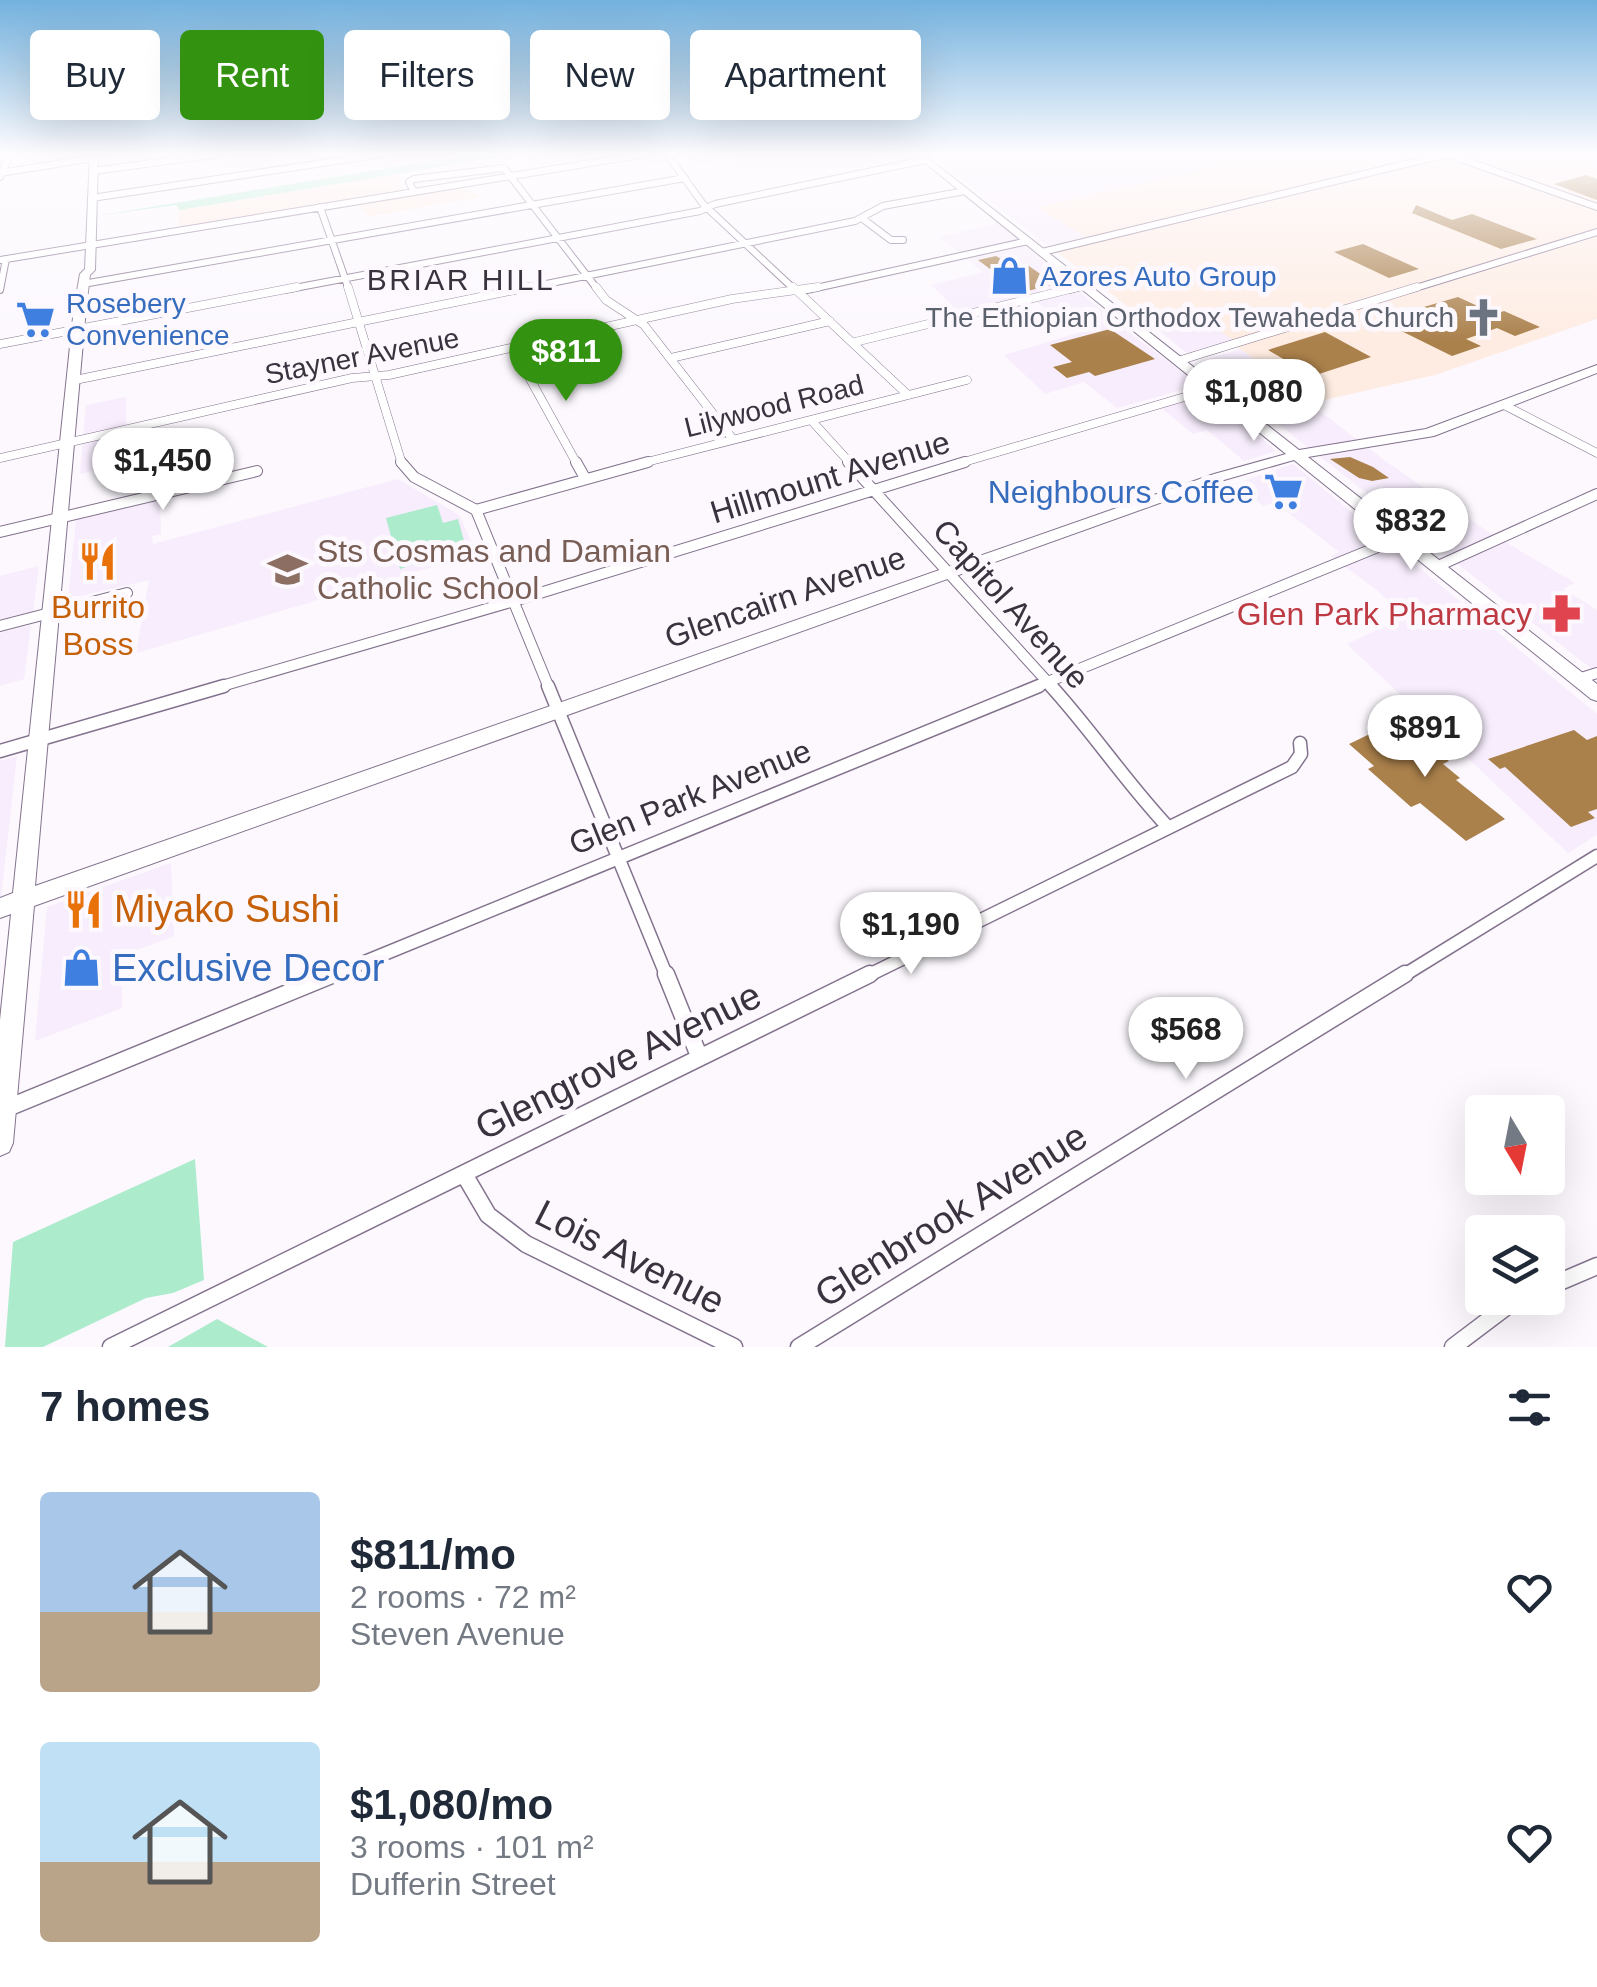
<!DOCTYPE html>
<meta charset="utf-8">
<style>
:root{--surface:#fff;--page:#f2f2f3;--text:#1f2937;--muted:#747a83;--accent:#339310}
body{margin:0;font-family:Arial,sans-serif;background:var(--page);color:var(--text);height:100vh;display:flex;flex-direction:column;font-size:38px;white-space:nowrap}
*{box-sizing:border-box;margin:0}
p{font-size:32px;color:var(--muted)}
.icon{flex:none;width:55px;height:55px;fill:none;stroke:currentColor;stroke-width:2;stroke-linecap:round;stroke-linejoin:round}
.map{position:relative;height:1347px;overflow:hidden}
.panel{display:flex;flex-direction:column;background:var(--surface);flex:1}
.panel>*{flex:none}
.banner{position:absolute;left:30px;top:30px;width:1000px;height:90px;display:flex;gap:20px}
.needle{width:65px;rotate:170deg}
.buttons{position:absolute;left:1465px;top:1095px;display:grid;gap:20px}
.buttons a{display:grid;place-items:center;width:100px;height:100px;border-radius:10px;background:var(--surface);box-shadow:0 10px 40px #0002;font-size:50px}
.price{position:absolute;translate:-50% -85px;padding:0 22px;border-radius:35px;background:#fff;color:#222;font-size:32px;line-height:65px;filter:drop-shadow(0 2px 5px #0008)}
.price::after{content:'';position:absolute;left:50%;top:60px;width:30px;height:22px;margin-left:-15px;background:inherit;clip-path:polygon(0 0,100% 0,50% 100%)}
.price.selected{background:var(--accent);color:#fff}
ul{padding:0;list-style:none}
li{display:flex;align-items:center;gap:30px;height:250px;padding:0 40px}
li span{display:grid;place-items:center;flex:none;width:280px;height:200px;border-radius:10px;color:#555}
li>.icon{margin-inline-start:auto}
span .icon{width:120px;height:120px;fill:#fffc;stroke-width:1}
li b{font-size:42px}
h2{display:flex;justify-content:space-between;align-items:center;height:120px;padding:0 40px;font-size:42px}
.chip{padding:0 35px;border-radius:10px;background:var(--surface);box-shadow:0 10px 40px #0002;font-size:35px;line-height:90px}
.chip.selected{background:var(--accent);color:#fff}
.map>svg:first-child{display:block}
.built{fill:#f7edfc}
.industrial{fill:#feece2}
.green{fill:#acebcc}
.building{fill:#aa804b}
.lines{fill:none;stroke-linecap:round;stroke-linejoin:round}
.street-far4-casing{stroke:#83728d;stroke-width:8}
.street-far3-casing{stroke:#83728d;stroke-width:9}
.street-far2-casing{stroke:#83728d;stroke-width:12}
.street-far1-casing{stroke:#83728d;stroke-width:15}
.street-casing{stroke:#83728d;stroke-width:19}
.secondary-casing{stroke:#83728d;stroke-width:2}
.street-far4{stroke:#fff;stroke-width:6}
.street-far3{stroke:#fff;stroke-width:8}
.street-far2{stroke:#fff;stroke-width:10}
.street-far1{stroke:#fff;stroke-width:12}
.street{stroke:#fff;stroke-width:16}
.secondary{fill:#fff;fill-rule:evenodd}
.labels{text-anchor:middle;dominant-baseline:central;stroke-width:10;stroke-linejoin:round;paint-order:stroke}
.far-shop-label{font-size:28px;fill:#366cbe;stroke:#fcf8fe;text-anchor:start}
.far-worship-label{font-size:28px;fill:#5b616d;stroke:#fcf8fe;text-anchor:end}
.far-street-label{font-size:28px;fill:#3a333f;stroke:#fcf8fe}
.far-neighbourhood-label{font-size:30px;letter-spacing:2.5px;fill:#3a333f;stroke:#fcf8fe}
.street-label{font-size:32px;fill:#3a333f;stroke:#fcf8fe}
.shop-label{font-size:32px;fill:#366cbe;stroke:#fcf8fe;text-anchor:end}
.education-label{font-size:32px;fill:#785e54;stroke:#fcf8fe;text-anchor:start}
.food-label{font-size:32px;fill:#c56008;stroke:#fcf8fe}
.health-label{font-size:32px;fill:#be3a42;stroke:#fcf8fe;text-anchor:end}
.near-food-label{font-size:38px;fill:#c56008;stroke:#fcf8fe;text-anchor:start}
.near-shop-label{font-size:38px;fill:#366cbe;stroke:#fcf8fe;text-anchor:start}
.near-street-label{font-size:38px;fill:#3a333f;stroke:#fcf8fe}
</style>
<div class="map">
<svg width="1597" height="1347" viewBox="0 0 1597 1347">
<rect width="100%" height="100%" fill="#fcf8fe"/>
<!-- built -->
<path class="built" d="M930,154H1136L1219,166L1038,208L1085,237L1048,246Z
M998,223L1119,325L1200,385L1117,408L1084,382L1045,394L1004,355L1081,332L1029,297L960,313L931,285L983,272L939,237Z
M1192,315L1234,339L1187,353L1153,326Z
M1240,349L1296,389L1305,388L1324,400L1310,404L1388,463L1490,533L1575,583L1563,589L1597,610V673L1199,362Z
M1212,396L1276,451L1244,461L1207,430L1193,434L1159,406Z
M126,397V426L149,427L148,458L80,474L86,405Z
M1293,464L1597,714V835L1568,853L1347,644L1404,617L1378,591L1331,556L1339,552L1275,502L1264,506L1234,484Z
M398,479L459,515L477,554L136,653L149,580L68,599L76,519L154,499L160,502L161,534L152,536L153,544Z
M39,566L33,613L0,622V576Z
M31,625L24,679L0,686V633Z
M17,756L0,905V761Z
M171,863L174,936L122,956V1008L35,1041L47,907Z"/>
<!-- industrial -->
<path class="industrial" d="M1136,154H1558L1597,164V319L1435,375L1324,400L1305,388L1296,389L1229,341L1232,339L1192,315L1153,326L1057,252L1093,242L1037,207L1217,166Z
M396,173L405,191L179,228V210Z
M463,186L480,197L368,217L359,203Z"/>
<!-- green -->
<path class="green" d="M473,154H517L179,210L177,205L96,216Z
M437,505L443,523L458,519L466,548L400,569L386,518Z
M195,1159L204,1280L173,1293L146,1298L43,1347H5L13,1242Z
M217,1319L268,1347H168Z"/>
<!-- building -->
<path class="building" d="M1586,175L1597,179V200L1554,184Z
M1416,205L1452,220L1472,214L1537,239L1501,249L1412,213Z
M1363,244L1419,269L1389,278L1334,252Z
M996,256L1016,267L1026,264L1055,284L1004,297L989,285L1006,281L978,260Z
M1458,297L1495,314L1504,311L1540,327L1515,336L1497,328L1466,339L1481,346L1452,356L1379,320Z
M1110,329L1155,359L1095,376L1089,372L1067,378L1053,367L1072,362L1050,345Z
M1325,332L1371,357L1313,376L1268,350Z
M1350,457L1373,467L1389,478L1372,481L1359,478L1330,459Z
M1388,719L1417,744L1424,740L1449,761L1443,764L1460,778L1456,780L1505,819L1466,841L1420,803L1411,807L1368,769L1374,766L1349,744L1376,731L1371,727Z
M1574,730L1587,740L1597,736V809L1588,812L1595,818L1571,827L1505,767L1500,769L1488,759Z"/>
<g class="lines">
<defs>
<path id="street-far4" d="M667,154L703,204L795,290
M94,171L217,154
M0,173L94,158
M0,177L10,154
M414,192L409,182L414,179L504,168L598,290
M92,198L382,154
M320,207L349,290
M863,219L891,240H903
M1042,252L1447,154L1597,207
M0,260L646,154
M83,284L685,178
M0,290L6,259
M284,290L700,211L715,204L925,160
M517,290L855,221L883,206L965,191
M807,290L1028,241
M1068,290L1084,286
M1409,290L1597,232"/>
<path id="street-far3" d="M348,287L402,464
M596,287L606,300L644,325L732,438
M793,287L908,395
M1000,307L1019,321
M855,342L1078,287
M0,344L297,287
M513,348L577,464
M671,358L830,321
M1181,360L1417,287
M75,380L529,287
M1504,405L1597,453
M811,420L851,464
M0,458L352,378L389,375L732,299L818,287
M639,464L967,380
M957,464L1215,388"/>
<path id="street-far2" d="M401,462L414,477L476,510L549,688
M576,462L585,478
M848,462L1053,688
M476,510L648,462
M0,532L257,471
M1438,566L1597,494
M0,626L127,593
M1578,679L1597,673
M215,688L514,601L965,462
M1033,688L1402,537"/>
<path id="street-far1" d="M548,686L667,977
M1051,686C1092,731 1125,781 1167,826
M0,751L224,686
M328,977L1039,686
M865,977L1292,767L1301,754L1300,743
M1401,977L1597,856"/>
<path id="street" d="M666,974L699,1056
M0,1111L334,974
M464,1174L488,1215L526,1244L734,1347
M1548,1287L1597,1266
M111,1347L870,974
M799,1347L1405,974
M1453,1347L1518,1298"/>
<path id="secondary" d="M90,154H98L95,270L90,275L86,308L35,886L1214,474L1286,454L914,154H923L1299,450L1426,429L1597,365V373L1434,436L1308,457L1597,684V701L1591,699L1294,460L1224,480L34,906L13,1143L9,1152L0,1156V1020L11,914L0,918V898L13,893L74,308L80,274L85,269Z"/>
</defs>
<!-- street-far4 casing -->
<use href="#street-far4" class="street-far4-casing"/>
<!-- street-far3 casing -->
<use href="#street-far3" class="street-far3-casing"/>
<!-- street-far2 casing -->
<use href="#street-far2" class="street-far2-casing"/>
<!-- street-far1 casing -->
<use href="#street-far1" class="street-far1-casing"/>
<!-- street casing -->
<use href="#street" class="street-casing"/>
<!-- secondary casing -->
<use href="#secondary" class="secondary-casing"/>
<!-- street-far4 -->
<use href="#street-far4" class="street-far4"/>
<!-- street-far3 -->
<use href="#street-far3" class="street-far3"/>
<!-- street-far2 -->
<use href="#street-far2" class="street-far2"/>
<!-- street-far1 -->
<use href="#street-far1" class="street-far1"/>
<!-- street -->
<use href="#street" class="street"/>
<!-- secondary -->
<use href="#secondary" class="secondary"/>
</g>
<!-- sky -->
<linearGradient id="sky" x2="0" y2="1"><stop stop-color="#73b1de"/><stop offset="0.45" stop-color="#fefcff"/><stop offset="1" stop-color="#fefcff" stop-opacity="0"/></linearGradient>
<rect width="1597" height="342" fill="url(#sky)"/>
<!-- icons -->
<defs>
<symbol id="shop-bare" viewBox="-9 -9 18 18"><path d="M-5-2.5h2.3a2.7 3.5 0 0 1 5.4 0H5L5.5 6h-11ZM-1.5-2.5h3a1.5 2.3 0 0 0-3 0Z" fill="#3f7fe0" stroke="#fcf8fe" stroke-width="2.5" paint-order="stroke"/></symbol>
<symbol id="church-bare" viewBox="-9 -9 18 18"><path d="M-1.2-6h2.4v3.5h3.3v2.4h-3.3V6h-2.4V-.1h-3.3v-2.4h3.3Z" fill="#6b7280" stroke="#fcf8fe" stroke-width="2.5" paint-order="stroke"/></symbol>
<symbol id="supermarket-bare" viewBox="-9 -9 18 18"><path d="M-6-5.5h2.5l.6 2H6L4.5 2H-2.5L-4.4-4H-6ZM-1.5 3.2a1.3 1.3 0 1 0 .1 0ZM3 3.2a1.3 1.3 0 1 0 .1 0Z" fill="#3f7fe0" stroke="#fcf8fe" stroke-width="2.5" paint-order="stroke"/></symbol>
<symbol id="restaurant-bare" viewBox="-9 -9 18 18"><path d="M-5-6h1v4h1v-4h1v4h1v-4h1v5L-1.5 .5V6h-2V.5L-5-1ZM5-6V6H3V1.5H1.5Q1.5-4 5-6Z" fill="#e8710a" stroke="#fcf8fe" stroke-width="2.5" paint-order="stroke"/></symbol>
<symbol id="school-bare" viewBox="-9 -9 18 18"><path d="M0-5L7-2L0 1L-7-2ZM-4 1L0 2.5L4 1V4Q0 6-4 4Z" fill="#8d6e63" stroke="#fcf8fe" stroke-width="2.5" paint-order="stroke"/></symbol>
<symbol id="pharmacy-bare" viewBox="-9 -9 18 18"><path d="M-2-6h4v4h4v4h-4v4h-4v-4h-4v-4h4Z" fill="#e0444e" stroke="#fcf8fe" stroke-width="2.5" paint-order="stroke"/></symbol>
</defs>
<g fill-rule="evenodd">
<use href="#shop-bare" x="982" y="248" width="55" height="55"/>
<use href="#church-bare" x="1456" y="290" width="55" height="55"/>
<use href="#supermarket-bare" x="8" y="292" width="55" height="55"/>
<use href="#supermarket-bare" x="1256" y="464" width="55" height="55"/>
<use href="#restaurant-bare" x="70" y="534" width="55" height="55"/>
<use href="#school-bare" x="260" y="542" width="55" height="55"/>
<use href="#pharmacy-bare" x="1534" y="586" width="55" height="55"/>
<use href="#restaurant-bare" x="56" y="882" width="55" height="55"/>
<use href="#shop-bare" x="54" y="940" width="55" height="55"/>
</g>
<g class="labels">
<!-- far-shop labels -->
<g class="far-shop-label">
<text x="1040" y="276">Azores Auto Group</text>
<text x="66" y="303">Rosebery<tspan x="66" dy="32">Convenience</tspan></text>
</g>
<!-- far-worship labels -->
<g class="far-worship-label">
<text x="1454" y="317">The Ethiopian Orthodox Tewaheda Church</text>
</g>
<!-- far-street labels -->
<g class="far-street-label">
<text transform="translate(362 356) rotate(-11)">Stayner Avenue</text>
<text transform="translate(774 406) rotate(-14)">Lilywood Road</text>
</g>
<!-- far-neighbourhood labels -->
<g class="far-neighbourhood-label">
<text x="461" y="279">BRIAR HILL</text>
</g>
<!-- street labels -->
<g class="street-label">
<text transform="translate(830 477) rotate(-17)">Hillmount Avenue</text>
<text transform="translate(785 597) rotate(-19)">Glencairn Avenue</text>
<text transform="translate(1011 604) rotate(48)">Capitol Avenue</text>
<text transform="translate(690 797) rotate(-22)">Glen Park Avenue</text>
</g>
<!-- shop labels -->
<g class="shop-label">
<text x="1254" y="492">Neighbours Coffee</text>
</g>
<!-- education labels -->
<g class="education-label">
<text x="317" y="551">Sts Cosmas and Damian<tspan x="317" dy="37">Catholic School</tspan></text>
</g>
<!-- food labels -->
<g class="food-label">
<text x="98" y="607">Burrito<tspan x="98" dy="37">Boss</tspan></text>
</g>
<!-- health labels -->
<g class="health-label">
<text x="1532" y="614">Glen Park Pharmacy</text>
</g>
<!-- near-food labels -->
<g class="near-food-label">
<text x="114" y="909">Miyako Sushi</text>
</g>
<!-- near-shop labels -->
<g class="near-shop-label">
<text x="112" y="968">Exclusive Decor</text>
</g>
<!-- near-street labels -->
<g class="near-street-label">
<text transform="translate(618 1061) rotate(-26)">Glengrove Avenue</text>
<text transform="translate(951 1215) rotate(-32)">Glenbrook Avenue</text>
<text transform="translate(630 1257) rotate(27)">Lois Avenue</text>
</g>
</g>
</svg>
<div class="buttons">
<a><svg class="needle" viewBox="-14 -14 28 28"><path d="M0-13l5 13h-10z" fill="#e53935"/><path d="M0 13l5-13h-10z" fill="#747a83"/></svg></a>
<a><svg class="icon" aria-label="layers" viewBox="0 0 24 24"><path d="M12 4l9 5-9 5-9-5zM3 14l9 5 9-5"/></svg></a>
</div>
<b class="price selected" style="left:566px;top:404px">$811</b>
<b class="price" style="left:1254px;top:444px">$1,080</b>
<b class="price" style="left:163px;top:513px">$1,450</b>
<b class="price" style="left:1411px;top:573px">$832</b>
<b class="price" style="left:1425px;top:780px">$891</b>
<b class="price" style="left:911px;top:977px">$1,190</b>
<b class="price" style="left:1186px;top:1082px">$568</b>
<div class="banner">
<a class="chip">Buy</a>
<a class="chip selected">Rent</a>
<a class="chip">Filters</a>
<a class="chip">New</a>
<a class="chip">Apartment</a>
</div>
</div>
<section class="panel">
<h2>7 homes<svg class="icon" aria-label="filters" viewBox="0 0 24 24"><path d="M4 7h16M4 17h16"/><circle cx="9" cy="7" r="2"/><circle cx="15" cy="17" r="2"/></svg></h2>
<ul>
<li><span style="background:linear-gradient(#a9c7e8 60%,#b9a48a 0)"><svg class="icon" aria-label="home" viewBox="0 0 24 24"><path d="M3 11l9-7 9 7M6 9v11h12V9"/></svg></span><div><b>$811/mo</b><p>2 rooms · 72 m²</p><p>Steven Avenue</p></div><svg class="icon" aria-label="heart" viewBox="0 0 24 24"><path d="M12 20l-8-8c-3-5 5-10 8-4 3-6 11-1 8 4z"/></svg></li>
<li><span style="background:linear-gradient(#bfe0f5 60%,#b9a48a 0)"><svg class="icon" aria-label="home" viewBox="0 0 24 24"><path d="M3 11l9-7 9 7M6 9v11h12V9"/></svg></span><div><b>$1,080/mo</b><p>3 rooms · 101 m²</p><p>Dufferin Street</p></div><svg class="icon" aria-label="heart" viewBox="0 0 24 24"><path d="M12 20l-8-8c-3-5 5-10 8-4 3-6 11-1 8 4z"/></svg></li>
</ul>
</section>
